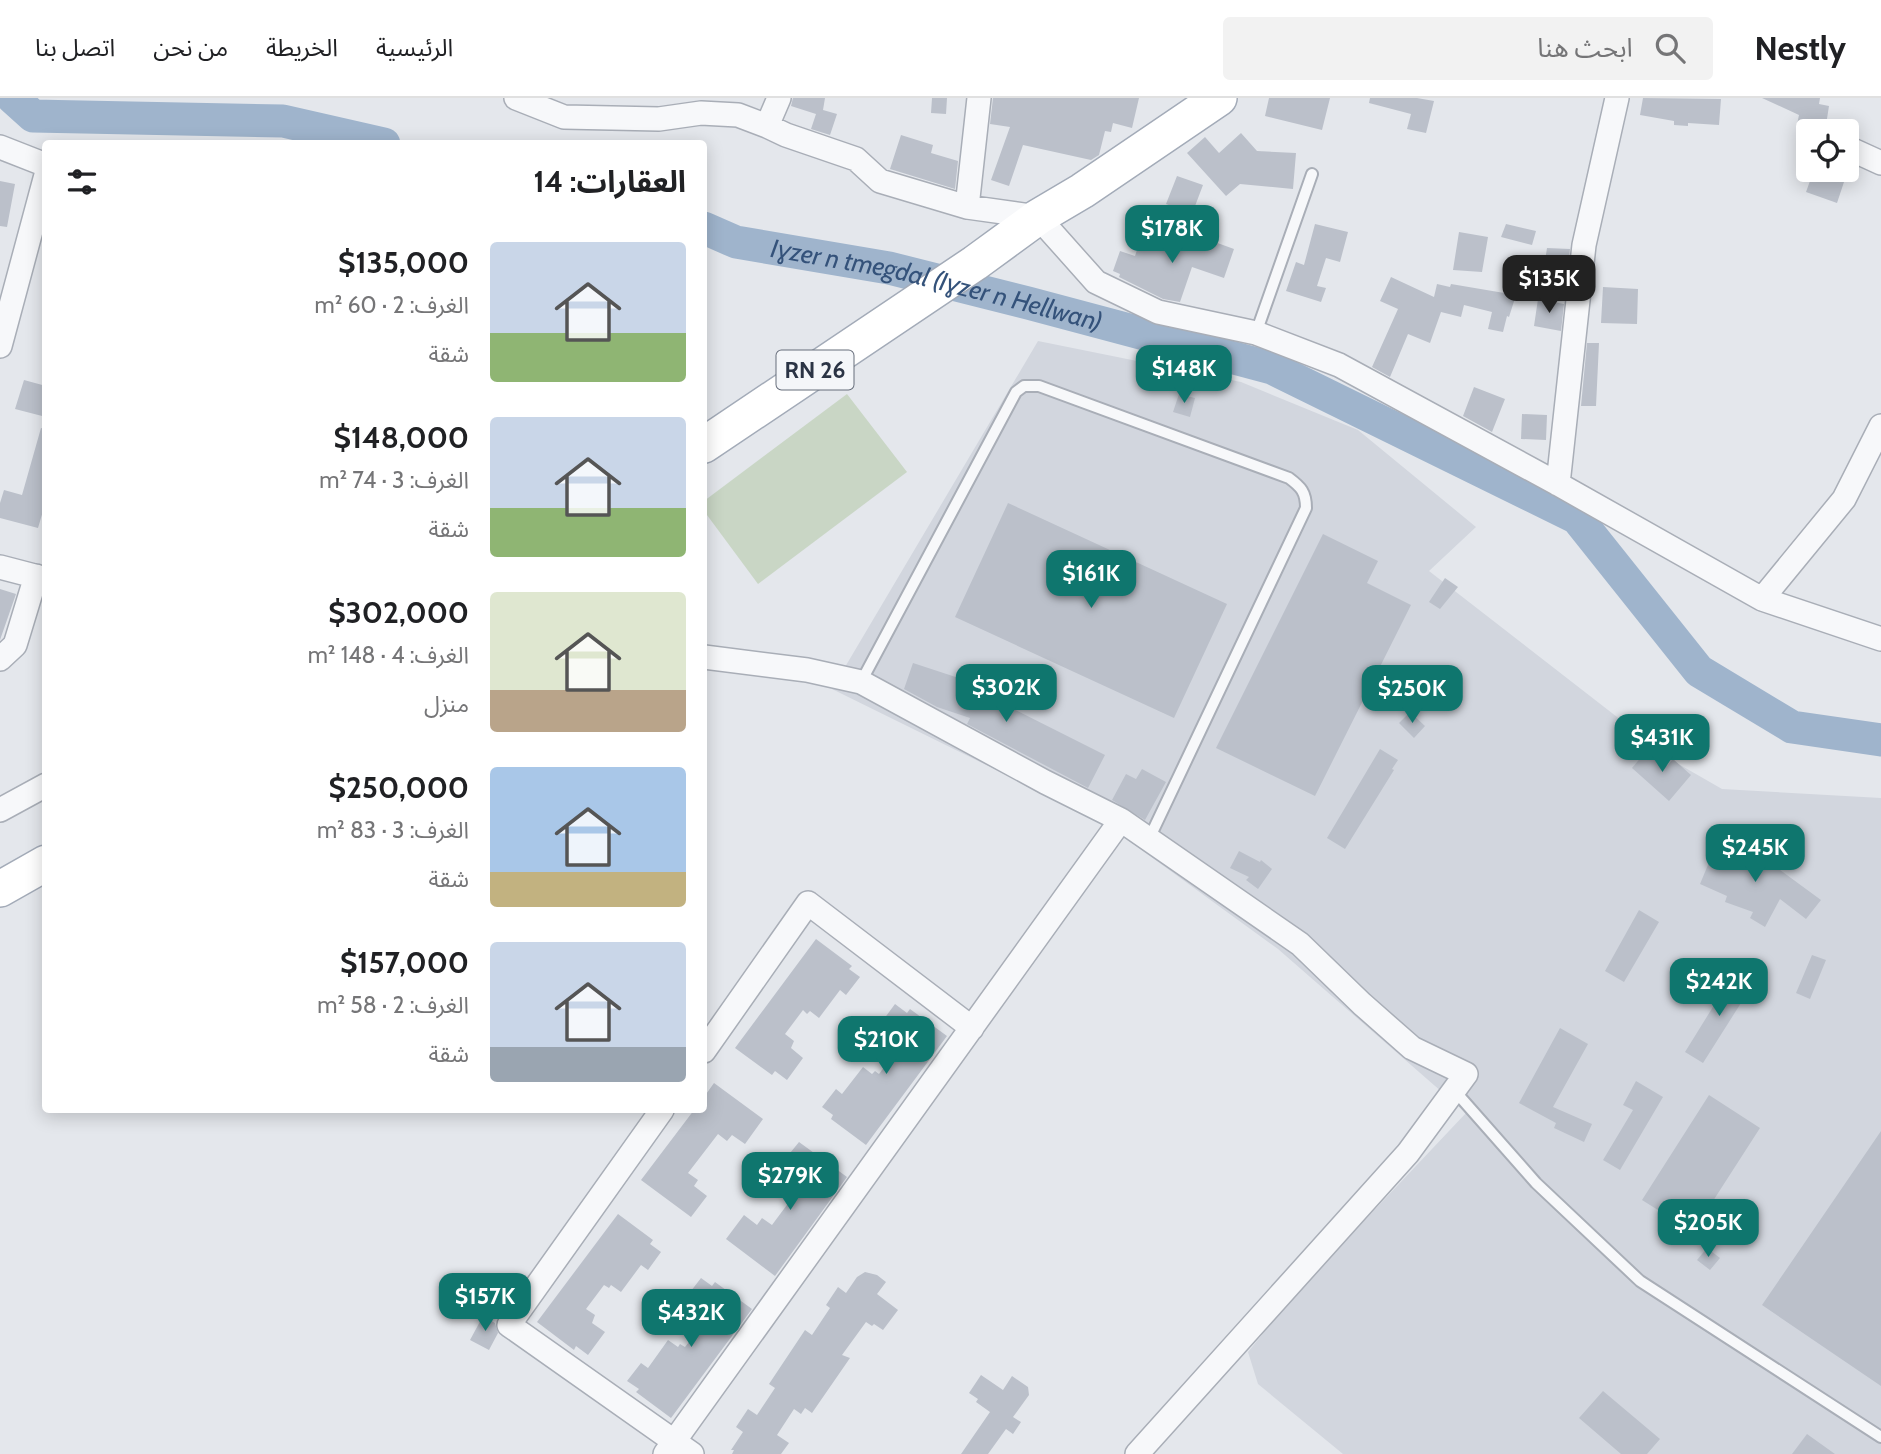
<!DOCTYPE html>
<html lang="ar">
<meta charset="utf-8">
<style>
:root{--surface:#fff;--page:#f2f2f2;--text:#202124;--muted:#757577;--line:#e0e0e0;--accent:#0f766e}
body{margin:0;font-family:Cabin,"Noto Sans Arabic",sans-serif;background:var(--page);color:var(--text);direction:rtl;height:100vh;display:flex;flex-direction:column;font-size:26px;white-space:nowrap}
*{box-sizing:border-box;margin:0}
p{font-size:23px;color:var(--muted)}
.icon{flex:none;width:38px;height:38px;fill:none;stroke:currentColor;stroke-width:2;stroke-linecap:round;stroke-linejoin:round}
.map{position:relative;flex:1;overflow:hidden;direction:ltr}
.drawer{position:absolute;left:42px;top:42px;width:665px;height:973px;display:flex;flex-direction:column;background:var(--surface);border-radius:7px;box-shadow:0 4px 18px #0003;direction:rtl}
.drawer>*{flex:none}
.controls{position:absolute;left:1796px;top:21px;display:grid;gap:14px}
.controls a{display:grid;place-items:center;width:63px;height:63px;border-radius:7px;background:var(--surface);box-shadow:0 4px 18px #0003;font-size:35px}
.price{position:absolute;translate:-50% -60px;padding:0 16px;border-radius:14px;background:var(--accent);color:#fff;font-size:23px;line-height:46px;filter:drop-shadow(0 2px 4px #0008)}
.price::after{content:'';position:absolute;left:50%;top:42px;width:21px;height:16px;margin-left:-10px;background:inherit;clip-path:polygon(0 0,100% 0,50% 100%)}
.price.selected{background:#222;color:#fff}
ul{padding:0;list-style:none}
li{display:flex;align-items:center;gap:21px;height:175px;padding:0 21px}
li span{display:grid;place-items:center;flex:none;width:196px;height:140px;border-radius:7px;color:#555}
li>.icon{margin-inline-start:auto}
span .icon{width:84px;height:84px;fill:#fffc;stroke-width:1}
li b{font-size:30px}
h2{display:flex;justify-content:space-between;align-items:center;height:84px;padding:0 21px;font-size:30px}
header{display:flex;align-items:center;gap:42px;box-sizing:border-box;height:98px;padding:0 35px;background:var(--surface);border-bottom:2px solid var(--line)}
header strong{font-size:33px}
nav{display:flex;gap:38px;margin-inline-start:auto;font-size:24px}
.search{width:490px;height:63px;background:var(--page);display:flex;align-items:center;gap:18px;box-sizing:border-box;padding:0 24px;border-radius:7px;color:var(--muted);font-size:26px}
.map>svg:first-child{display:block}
.built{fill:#d2d6de}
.green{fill:#c9d6c5}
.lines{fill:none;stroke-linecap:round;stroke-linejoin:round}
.river{stroke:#9fb4cc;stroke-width:33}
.building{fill:#bbc0ca}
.lane-casing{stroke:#a9aeb7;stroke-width:14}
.street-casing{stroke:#a9aeb7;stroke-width:26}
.primary-casing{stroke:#a3abb8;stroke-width:38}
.lane{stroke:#f7f8fa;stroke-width:10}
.street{stroke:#f7f8fa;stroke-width:23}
.primary{stroke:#fff;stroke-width:35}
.labels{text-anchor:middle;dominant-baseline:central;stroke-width:6;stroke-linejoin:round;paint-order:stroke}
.shield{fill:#f4f6f9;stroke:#676e7b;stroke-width:2}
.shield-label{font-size:23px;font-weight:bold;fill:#2b3445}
.water-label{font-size:26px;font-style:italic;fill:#34527a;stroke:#f4f6f9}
</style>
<header>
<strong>Nestly</strong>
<div class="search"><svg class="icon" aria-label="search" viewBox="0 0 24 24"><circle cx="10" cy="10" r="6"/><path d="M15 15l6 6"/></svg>ابحث هنا</div>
<nav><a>الرئيسية</a><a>الخريطة</a><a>من نحن</a><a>اتصل بنا</a></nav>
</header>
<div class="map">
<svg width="1881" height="1356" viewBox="0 0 1881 1356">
<rect width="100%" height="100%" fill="#e4e7ec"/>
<!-- built -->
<path class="built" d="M1038,243L1241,284L1358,332L1476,429L1429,473L1675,664L1722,691L1881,700V1356H1343L1258,1286L1248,1254L1295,1196L1466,1015L1278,851L1106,726L832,591Z"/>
<!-- green -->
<path class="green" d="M847,296L907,374L758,486L704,413V403Z"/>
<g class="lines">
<!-- river -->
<g class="river">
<path d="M13,0L33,18L283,23L384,46"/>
<path id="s1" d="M704,130L736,144L889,170L1028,205L1272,270L1577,420L1699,573L1792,629L1881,642"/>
</g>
</g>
<!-- building -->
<path class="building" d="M793,0H825L823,12L837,16L830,37L811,31L816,16L791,8Z
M932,0H947L946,16L931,15Z
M993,0H1139L1132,30L1113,25L1111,34L1105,33L1099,57L1091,62L1023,47L1009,88L991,82L1010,29L990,26Z
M1269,0H1330L1322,32L1265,18Z
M1370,0H1417L1434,3L1426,35L1407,31L1411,16L1369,5Z
M1643,0L1721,1L1719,27L1688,25V28L1674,27V23L1640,17Z
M1762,0H1820L1819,6L1829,8L1825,33H1803L1796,31L1799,17Z
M1241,35L1257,53L1296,55L1293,91L1240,86L1226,98L1187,55L1205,39L1219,55Z
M901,37L933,47L931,55L958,63L955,91L890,71Z
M1814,72H1848L1837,105L1806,94Z
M1177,78L1203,87L1192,116L1166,106Z
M0,83L15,86L7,129L0,128Z
M1315,126L1348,134L1340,164L1326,160L1317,188L1326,190L1321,204L1286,193L1296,164L1304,167Z
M1506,126L1536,133L1532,147L1501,139Z
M1187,134L1234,151L1224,180L1192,169L1180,204L1163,201L1119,179L1120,176L1113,173L1120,153L1135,158L1142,137L1181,151Z
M1459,134L1488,139L1482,174L1453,172Z
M1547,150L1570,151L1567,177L1543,176Z
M1391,179L1434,199L1437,186L1450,189L1451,186L1516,197L1509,219L1507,218L1503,234L1488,231L1492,214L1464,207L1461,219L1441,214L1430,245L1408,236L1390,279L1372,269L1398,211L1380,203Z
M1603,189L1638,191L1637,226L1601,225Z
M1538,201L1564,206L1561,233L1534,228Z
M1587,245H1599L1596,308H1581Z
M24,282L46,288V319L15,311Z
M1474,289L1505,301L1492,334L1463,318Z
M1179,296L1195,300L1190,319L1173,314Z
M1522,316L1547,317L1546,342L1521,341Z
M41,330L46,331V403L38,430L0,420V405L4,392L22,397Z
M1008,405L1227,506L1174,620L955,519Z
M1323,436L1378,463L1367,485L1411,507L1315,698L1216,650Z
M1445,480L1458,489L1440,511L1429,504Z
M0,491L16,496L0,542Z
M913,565L980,587L978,593L1105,657L1088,690L967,626L970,620L937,609L904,591Z
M1410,614L1425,628L1414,640L1399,625Z
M1380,651L1398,662L1392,671L1394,672L1345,751L1327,740Z
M1648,651L1667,668L1673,661L1691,677L1669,703L1632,670Z
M1142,671L1166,684L1145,722L1112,702L1126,676L1136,681Z
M1727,739L1747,749L1744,755L1769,764L1821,802L1806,821L1780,801L1765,829L1750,820L1753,814L1725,804L1727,798L1700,786L1710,762L1714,764Z
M1239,753L1260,764L1261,762L1272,771L1258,791L1246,782L1249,779L1230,770Z
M1639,812L1659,824L1624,884L1605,873Z
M816,841L852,868L849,871L860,879L846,897L840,892L819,920L810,913L807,916L803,912L785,936L794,943L791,950L803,960L787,982L775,973L772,977L735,950Z
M1812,857L1826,862L1810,901L1796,895Z
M1734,875L1753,886L1703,965L1685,954Z
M895,906L907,915L910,911L947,938L866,1047L831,1021L833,1017L822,1009L836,991L842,996L863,969L872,976L875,973L879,976L897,952L888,945L891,938L878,929Z
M1560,930L1588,946L1553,1009L1592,1026L1584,1044L1554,1030L1556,1025L1519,1005Z
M1636,983L1663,999L1620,1072L1603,1062L1633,1012L1623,1007Z
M714,985L763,1021L745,1046L732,1037L727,1043L718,1036L688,1075L698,1082L694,1088L707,1098L691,1119L641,1082L694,1012H704V999Z
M1709,997L1760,1030L1693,1134L1642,1102Z
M1881,1033V1288L1762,1207Z
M799,1044L847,1079L775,1178L726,1141L744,1117L757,1127L762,1120L772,1127L801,1088L792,1081L796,1075L782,1065Z
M618,1116L653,1142L650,1146L661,1154L648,1172L641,1167L621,1194L611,1187L609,1190L604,1187L586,1211L595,1217L592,1225L605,1234L588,1257L576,1248L574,1252L537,1224Z
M1707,1150L1720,1160L1710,1172L1697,1162Z
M865,1174L877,1177L886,1184L877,1196L898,1212L883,1232L874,1226L872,1228L866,1224L842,1257L850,1260L812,1315L805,1310L801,1316L794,1311L777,1337L789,1345L781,1356H732L734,1352H731L743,1334L736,1329L748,1311L757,1317L775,1290L769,1286L805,1232L812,1237L830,1210L826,1207L838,1189L846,1195L857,1179Z
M701,1180L712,1188L715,1184L752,1211L671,1320L636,1294L639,1291L627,1283L641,1265L648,1270L668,1242L678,1249L680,1246L685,1249L703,1226L694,1219L697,1211L684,1202Z
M483,1218L495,1225L498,1235L489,1252L470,1242Z
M981,1277L1003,1292L1012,1278L1028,1289L1029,1297L1013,1319L1021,1324L1013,1336L1006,1331L988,1356H961L990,1314L976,1304L978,1301L969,1295Z
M1603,1293L1660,1341L1647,1356H1621L1579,1320Z
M1807,1336L1835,1356H1792Z"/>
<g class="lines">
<defs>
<path id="lane" d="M1256,235L1312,76
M861,584L1016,294L1024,288H1039L1289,380C1301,389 1306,394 1306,410L1149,741
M1454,992L1536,1085L1640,1183L1881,1339"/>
<path id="street" d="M516,0L564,19L659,21L701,15L738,17L767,28L786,37L856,61L880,83L967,109L1038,119L1096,184L1158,214L1256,235L1339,267L1558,386L1762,501L1881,541
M767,28L779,0
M0,49L46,67
M1846,49L1881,65
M967,109L979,0
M0,248L46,77
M1558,386L1584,147L1617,0
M0,469L46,481
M1762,501L1844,401L1881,328
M704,559L807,572L861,584L1045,684L1121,722L1300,846L1362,906L1412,950L1466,976L1408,1055L1137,1356
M0,561L15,547L36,478
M0,712L46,687
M704,953L808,805L972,930
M662,1012L509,1227L692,1356
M665,1356L1121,722"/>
<path id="primary" d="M704,347L975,165L1038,119L1082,93L1219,0
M0,791L46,765"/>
</defs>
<!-- lane casing -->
<use href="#lane" class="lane-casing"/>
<!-- street casing -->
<use href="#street" class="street-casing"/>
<!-- primary casing -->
<use href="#primary" class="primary-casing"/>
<!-- lane -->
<use href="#lane" class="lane"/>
<!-- street -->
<use href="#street" class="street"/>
<!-- primary -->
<use href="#primary" class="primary"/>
</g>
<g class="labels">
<!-- shield labels -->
<rect class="shield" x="776.5" y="252.5" width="77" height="39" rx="5"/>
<g class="shield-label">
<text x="815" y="272">RN 26</text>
</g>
<!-- water labels -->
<g class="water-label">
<text stroke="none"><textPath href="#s1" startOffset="240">Iɣzer n tmegdal (Iɣzer n Hellwan)</textPath></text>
</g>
</g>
</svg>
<div class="controls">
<a><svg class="icon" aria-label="locate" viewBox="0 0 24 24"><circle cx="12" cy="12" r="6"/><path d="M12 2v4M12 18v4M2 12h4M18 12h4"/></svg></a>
</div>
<b class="price" style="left:1172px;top:167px">$178K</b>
<b class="price selected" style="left:1549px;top:217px">$135K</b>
<b class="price" style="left:1184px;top:307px">$148K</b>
<b class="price" style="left:1091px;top:512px">$161K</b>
<b class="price" style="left:1006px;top:626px">$302K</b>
<b class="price" style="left:1412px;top:627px">$250K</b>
<b class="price" style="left:1662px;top:676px">$431K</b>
<b class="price" style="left:1755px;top:786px">$245K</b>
<b class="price" style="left:1719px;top:920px">$242K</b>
<b class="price" style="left:886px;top:978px">$210K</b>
<b class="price" style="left:790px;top:1114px">$279K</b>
<b class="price" style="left:1708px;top:1161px">$205K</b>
<b class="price" style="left:485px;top:1235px">$157K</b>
<b class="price" style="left:691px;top:1251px">$432K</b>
<section class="drawer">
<h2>العقارات: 14<svg class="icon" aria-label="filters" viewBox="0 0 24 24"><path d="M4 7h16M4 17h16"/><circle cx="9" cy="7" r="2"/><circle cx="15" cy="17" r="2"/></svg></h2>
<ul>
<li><span style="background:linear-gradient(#c9d6e8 65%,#8fb573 0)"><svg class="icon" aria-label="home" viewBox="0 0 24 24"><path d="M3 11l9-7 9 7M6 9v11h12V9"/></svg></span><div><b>$135,000</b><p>الغرف: 2 · 60 m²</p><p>شقة</p></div></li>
<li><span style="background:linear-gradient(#c9d6e8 65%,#8fb573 0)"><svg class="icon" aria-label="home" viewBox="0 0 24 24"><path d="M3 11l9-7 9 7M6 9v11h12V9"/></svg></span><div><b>$148,000</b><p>الغرف: 3 · 74 m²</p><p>شقة</p></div></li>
<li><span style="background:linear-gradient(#dfe7d0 70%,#b9a48a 0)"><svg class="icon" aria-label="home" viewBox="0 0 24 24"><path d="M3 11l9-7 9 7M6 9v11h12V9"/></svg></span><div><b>$302,000</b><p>الغرف: 4 · 148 m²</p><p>منزل</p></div></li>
<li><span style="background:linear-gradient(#a9c7e8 75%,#c2b280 0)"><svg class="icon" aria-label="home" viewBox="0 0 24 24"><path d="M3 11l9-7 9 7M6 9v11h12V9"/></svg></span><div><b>$250,000</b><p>الغرف: 3 · 83 m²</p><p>شقة</p></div></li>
<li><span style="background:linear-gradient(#c9d6e8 75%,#9aa5b1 0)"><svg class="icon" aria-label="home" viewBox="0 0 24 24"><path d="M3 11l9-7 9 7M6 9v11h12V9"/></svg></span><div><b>$157,000</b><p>الغرف: 2 · 58 m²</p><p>شقة</p></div></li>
</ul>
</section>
</div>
